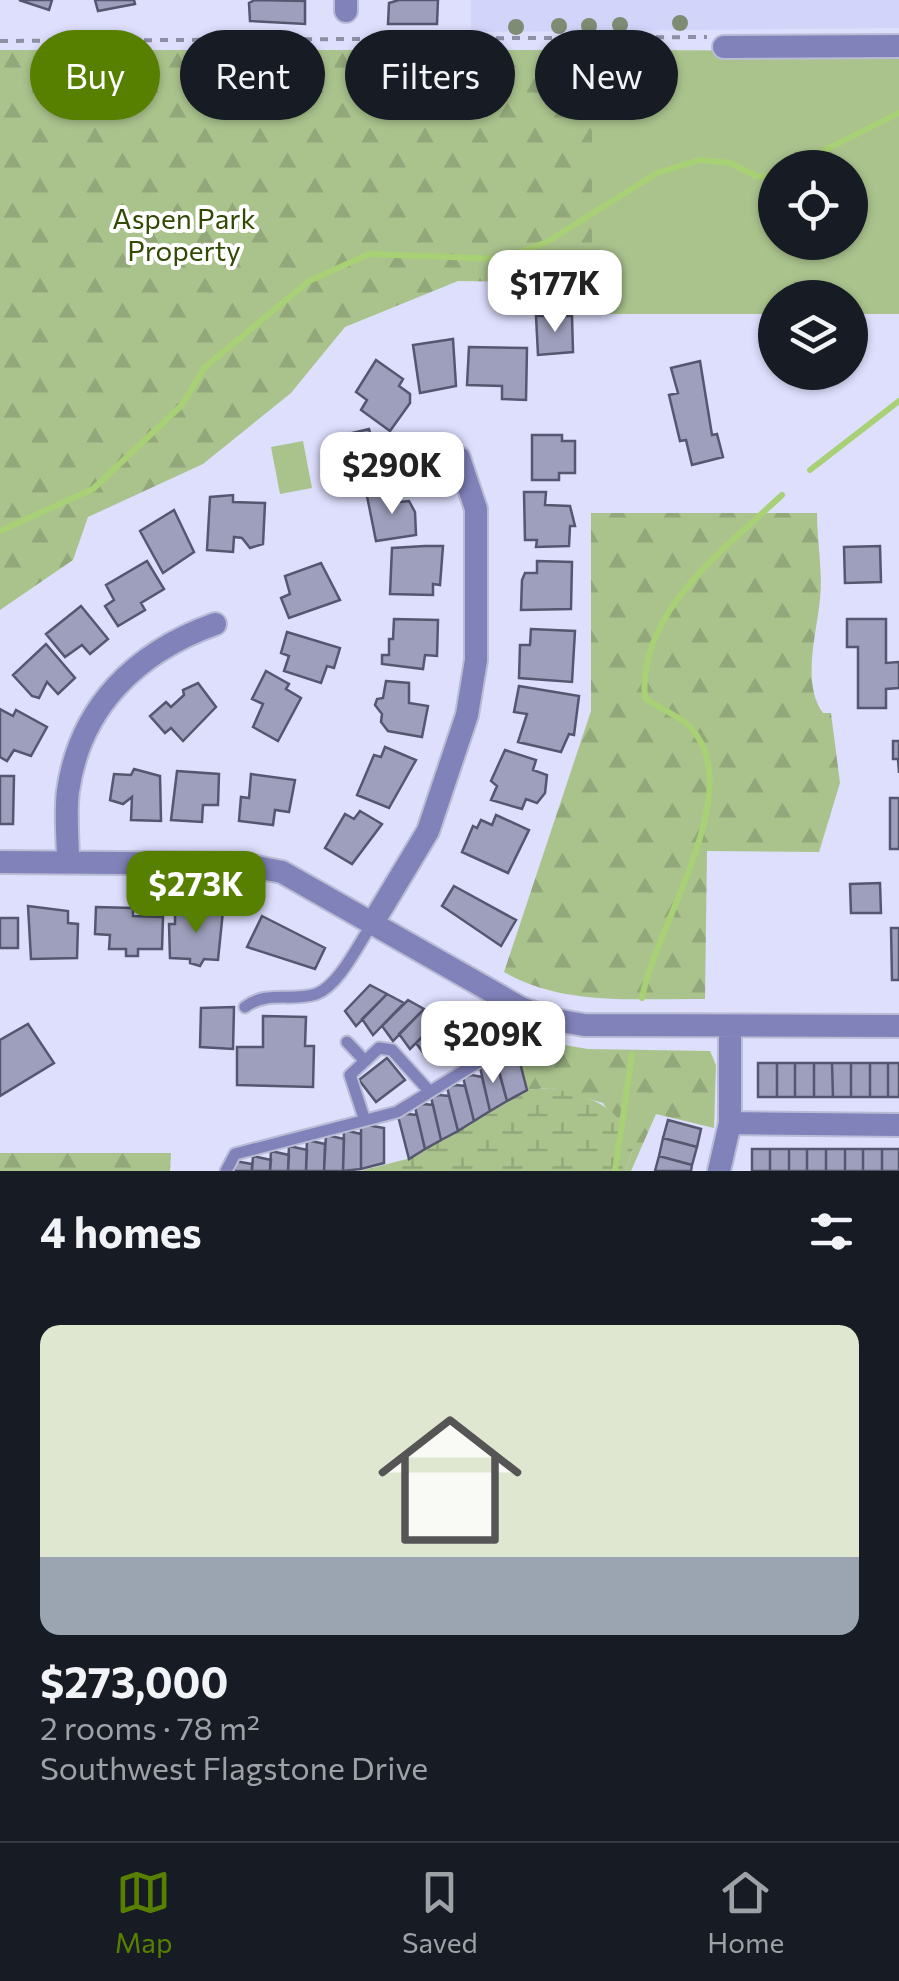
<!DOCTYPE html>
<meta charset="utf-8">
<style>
:root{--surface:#171b24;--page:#20242c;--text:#f1f3f6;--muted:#9ea1a6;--line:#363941;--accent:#588000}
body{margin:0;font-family:Commissioner,sans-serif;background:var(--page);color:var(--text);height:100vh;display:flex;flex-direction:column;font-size:38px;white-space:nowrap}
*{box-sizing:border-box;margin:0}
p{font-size:32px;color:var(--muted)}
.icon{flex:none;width:55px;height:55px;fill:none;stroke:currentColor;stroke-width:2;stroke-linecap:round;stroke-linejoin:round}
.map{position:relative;height:1171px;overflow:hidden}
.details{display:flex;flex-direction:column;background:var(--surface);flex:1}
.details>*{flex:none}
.hud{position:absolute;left:30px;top:30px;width:840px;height:90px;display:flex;gap:20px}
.controls{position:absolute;left:758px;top:150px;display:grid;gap:20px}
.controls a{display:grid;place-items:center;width:110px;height:110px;border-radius:50%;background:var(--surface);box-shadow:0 2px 8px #0004;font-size:50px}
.price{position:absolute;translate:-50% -85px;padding:0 22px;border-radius:20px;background:#fff;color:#222;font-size:32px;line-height:65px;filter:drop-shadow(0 2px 5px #0008)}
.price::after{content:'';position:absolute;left:50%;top:60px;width:30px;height:22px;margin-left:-15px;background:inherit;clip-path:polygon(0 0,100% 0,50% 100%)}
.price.current{background:var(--accent);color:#fff}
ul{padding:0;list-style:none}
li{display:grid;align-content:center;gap:20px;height:530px;padding:0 40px}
li span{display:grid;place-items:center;height:310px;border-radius:20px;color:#555}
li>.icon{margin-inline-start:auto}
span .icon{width:180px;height:180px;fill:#fffc;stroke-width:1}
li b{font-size:42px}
h2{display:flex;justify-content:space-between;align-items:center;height:120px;padding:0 40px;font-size:42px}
.tag{padding:0 35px;border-radius:45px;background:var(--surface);box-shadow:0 2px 8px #0004;font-size:35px;line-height:90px}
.tag.current{background:var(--accent);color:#fff}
.dock{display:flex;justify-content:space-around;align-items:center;height:140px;border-top:2px solid var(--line);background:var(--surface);font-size:28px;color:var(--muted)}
.dock a{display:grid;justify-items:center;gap:5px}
.dock .current{color:var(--accent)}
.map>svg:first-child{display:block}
.built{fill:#d2d4f9}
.green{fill:#aac38d;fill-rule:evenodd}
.forest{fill:url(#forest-firs)}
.wetland{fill:url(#wetland-marsh)}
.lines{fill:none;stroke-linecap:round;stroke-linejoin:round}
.stream{stroke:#a8d074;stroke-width:6}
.building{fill:#9e9fbc;stroke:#55566f;stroke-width:2.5}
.lane-casing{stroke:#babcd6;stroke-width:15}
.street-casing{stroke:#babcd6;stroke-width:26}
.path{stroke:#8d8fa5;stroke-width:4;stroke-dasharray:8 8;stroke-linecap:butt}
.lane{stroke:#8182ba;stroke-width:11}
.street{stroke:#8182ba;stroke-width:22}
.tree{fill:#7f8c74}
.labels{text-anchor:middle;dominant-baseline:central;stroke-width:8;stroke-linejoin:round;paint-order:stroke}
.park-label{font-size:28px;fill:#324904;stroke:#fff}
</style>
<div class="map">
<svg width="899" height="1171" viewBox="0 0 899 1171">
<defs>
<pattern id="forest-firs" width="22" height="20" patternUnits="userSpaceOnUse" patternTransform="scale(2.5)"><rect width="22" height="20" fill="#aac38d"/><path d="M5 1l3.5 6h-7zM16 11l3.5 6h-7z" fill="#92a77a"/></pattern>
<pattern id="wetland-marsh" width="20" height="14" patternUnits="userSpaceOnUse" patternTransform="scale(2.5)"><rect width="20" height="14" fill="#aac38d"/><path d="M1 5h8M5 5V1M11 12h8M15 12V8" fill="none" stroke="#92a77a"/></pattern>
</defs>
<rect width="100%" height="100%" fill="#dddffd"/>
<!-- built -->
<path class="built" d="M471,0H899V28L471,32Z"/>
<!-- green -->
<path class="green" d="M592,50L899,51V314H850V298H775V314H592ZM775,168H850V242H775Z
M303,441L312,488L280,494L271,447Z"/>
<!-- forest -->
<path class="forest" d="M0,50H592V283L458,281L345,327L291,393L203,464L88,517L73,560L0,610Z
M591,513H817C817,541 823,572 820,599C817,633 801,683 823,713H831L840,783L819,852L707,851L705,999C637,998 565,1007 504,972L591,711Z
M523,1038L588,1049L710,1051L716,1065L714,1128L656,1114L631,1171H626L633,1149L603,1103L551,1088L522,1090L511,1048Z
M0,1153H171L170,1171H0Z"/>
<!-- wetland -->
<path class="wetland" d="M551,1088C593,1098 621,1105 633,1149L626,1171H360L407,1159L522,1090Z"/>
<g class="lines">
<!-- stream -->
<path class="stream" d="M789,168L899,113
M810,470L899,401
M0,531L93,489L182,405L205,367L309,281L369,254L502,259L547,242L657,173L700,160L730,163L756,176L775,177
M642,998C655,926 750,788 690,727C680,716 658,708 645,698C637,612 726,548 782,495
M615,1171L632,1055"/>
</g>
<!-- building -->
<path class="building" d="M19,0H52L49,10Z
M95,0H134L135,4L98,11Z
M255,0L305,1V24L250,21L249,3Z
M399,0H438L437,24H388L389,3Z
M536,316H572L573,352L538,355Z
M453,339L456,386L420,393L413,345Z
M469,347L527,348L526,400L502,399V386L467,385Z
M376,360L403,379L399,386L410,394V403L390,431L361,410L367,400L356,392Z
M700,361L712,435L717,434L723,457L692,465L686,440L680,441L669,395L678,393L671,368Z
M369,429L374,446L386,443L392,474L345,485L334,443L345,440L344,435Z
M532,435H562V441H575V473H559V480H532Z
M397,492L400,502L409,501L415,512L416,535L376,541L367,496Z
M524,492H546L545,505L570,506L575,526H570L569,546L536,547L537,540H525Z
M233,495V502L265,503L263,544L250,548L242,538L234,537L233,552L207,550L210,497Z
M174,510L194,552L163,573L140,531Z
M425,546H443L440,585L433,584V595L390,594L392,548Z
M880,546L881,582L845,583L844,547Z
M147,561L164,589L141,603L145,610L118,626L105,606L114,600L106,585Z
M537,561L572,562L571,609L521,610L522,580L525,573H537Z
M321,563L340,600L289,618L281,598L290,594L285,576Z
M81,606L108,639L90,654L82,645L65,657L46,634Z
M394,619L438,620L437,656L425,655L423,669L382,664V655H389V639H393Z
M847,619H886V663L899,662V688L886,689V708H858V647H847Z
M531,629L575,631L572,682L519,678L520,645H530Z
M287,632L340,648L334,668L327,666L321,683L284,671L289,656L281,653Z
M46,644L75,678L58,694L47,682L39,698L32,696L13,675Z
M266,671L289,684L286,689L301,698L278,741L253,727L263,704L252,699Z
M386,681L409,683V703L428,706L422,737L388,731L381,722L382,714L375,705L377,699L383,698Z
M198,683L216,707L183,741L171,728L165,733L150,716L166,702L171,707L184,695L183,690Z
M519,686L579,696L574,735L569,734L561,752L518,742L527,714L514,712Z
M0,709L13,716L16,710L47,727L31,756L14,750L7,761L0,757Z
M893,741H899V773L898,759H893Z
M385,747L416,760L389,808L357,795L374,755L381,757Z
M505,750L536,760L533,770L547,775L545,793L537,803L526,799L522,809L491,800L497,786L491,781Z
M134,769L160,776L161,821L131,820L132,797L123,804L110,800L114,774L131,775Z
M177,771L219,774L218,805H203L202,822L171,820Z
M251,774L295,780L289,812L275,810L273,825L239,821L241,797L249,798Z
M0,776H14L13,824H0Z
M890,798H899V849H890Z
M360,811L382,824L352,864L325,848L345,814L354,819Z
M496,815L529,830L508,873L462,852L473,826L477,828L481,820L492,825Z
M880,883L881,913H851L850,884Z
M454,886L516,920L501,946L442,906Z
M28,906L68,911V923L78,924L77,958L31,959Z
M96,907L133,908V916L163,917L162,949H138V956H126V949H109L110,935L95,934Z
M188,908L223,911L218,960L204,959L200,966L190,963V959L170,958L169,924H175V914H188Z
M262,916L325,948L315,969L247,947Z
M0,918H18V948H0Z
M891,928H899V980H892Z
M370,985L387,994L356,1026L345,1011Z
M387,994L404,1003L373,1035L362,1019Z
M408,1000L424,1009L393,1041L382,1026Z
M234,1007L233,1049L200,1047L201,1008Z
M424,1009L441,1018L410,1049L399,1034Z
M263,1016L306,1017L305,1046H314L313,1087L237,1085V1047H263Z
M441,1018L459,1027L428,1059L416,1043Z
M28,1024L54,1063L0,1096V1040Z
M506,1055H518L527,1090L507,1101L495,1058Z
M387,1058L405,1080L376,1102L359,1080Z
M758,1063H777V1097H758Z
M777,1063H795V1097H777Z
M795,1063H814V1097H795Z
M814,1063H832L833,1097H814Z
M832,1063H851V1097H833Z
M851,1063H870V1097H851Z
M870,1063H888V1097H870Z
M888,1063H899V1097H888Z
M489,1065L498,1067L507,1101L490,1111L480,1067Z
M472,1075L482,1077L490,1111L474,1121L463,1077Z
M456,1085L465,1086L474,1121L458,1131L447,1087Z
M439,1095L449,1096L458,1131L441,1140L431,1097Z
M423,1104L433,1105L441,1140L425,1149L415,1107Z
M407,1114L417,1115L425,1149L409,1159L398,1116Z
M668,1120L701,1129L697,1147L663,1138Z
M361,1124L384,1128V1163L361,1169Z
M344,1130L361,1134V1169L343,1171Z
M326,1135L344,1139L343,1171H324Z
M663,1138L697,1147L692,1165L659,1156Z
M307,1140L325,1144L324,1171H306Z
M289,1146L307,1150L306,1171H288Z
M752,1149H770V1171H752Z
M770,1149H789V1171H770Z
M789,1149H807V1171H789Z
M807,1149H826V1171H807Z
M826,1149H845V1171H826Z
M845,1149H863V1171H845Z
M863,1149H882V1171H863Z
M882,1149H899V1171H882Z
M271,1151L289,1155L288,1171H270Z
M253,1156L271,1160L270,1171H252Z
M659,1156L692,1165L691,1171H655Z
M235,1161L252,1164V1171H234Z"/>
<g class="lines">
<defs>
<path id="lane" d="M245,1007C267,990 292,1002 316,994C339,986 359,943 372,924
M347,1042L364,1060
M364,1118L350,1075L379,1048L392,1050L430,1092
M226,1171L235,1154L397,1112L501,1048L532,1012"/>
<path id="street" d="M346,11V0
M724,47L899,46
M0,862L241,864L282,872L521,1008L550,1019L584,1025L899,1026
M68,862C68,839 65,814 68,791C80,706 137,652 215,624
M372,924L428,831L467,715L476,660V509L459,458
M730,1123L899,1125
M719,1171L730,1123V1026"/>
</defs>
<!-- lane casing -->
<use href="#lane" class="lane-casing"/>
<!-- street casing -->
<use href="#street" class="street-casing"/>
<!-- path -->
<path class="path" d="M0,41L707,37"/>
<!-- lane -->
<use href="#lane" class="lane"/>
<!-- street -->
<use href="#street" class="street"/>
</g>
<!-- trees -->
<g class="tree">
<circle cx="680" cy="23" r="8"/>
<circle cx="620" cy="25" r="8"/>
<circle cx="559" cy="26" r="8"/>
<circle cx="589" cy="26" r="8"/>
<circle cx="516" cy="27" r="8"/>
</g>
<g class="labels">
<!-- park labels -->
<g class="park-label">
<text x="184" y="218">Aspen Park<tspan x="184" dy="32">Property</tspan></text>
</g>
</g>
</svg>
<div class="controls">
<a><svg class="icon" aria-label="locate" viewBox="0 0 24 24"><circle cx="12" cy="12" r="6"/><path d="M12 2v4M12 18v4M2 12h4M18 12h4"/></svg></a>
<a><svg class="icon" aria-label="layers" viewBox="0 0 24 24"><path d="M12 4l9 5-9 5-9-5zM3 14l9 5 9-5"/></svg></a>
</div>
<b class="price" style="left:555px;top:335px">$177K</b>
<b class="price" style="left:392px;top:517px">$290K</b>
<b class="price current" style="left:196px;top:936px">$273K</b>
<b class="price" style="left:493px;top:1086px">$209K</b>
<div class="hud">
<a class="tag current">Buy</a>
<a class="tag">Rent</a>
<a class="tag">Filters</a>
<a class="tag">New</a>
</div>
</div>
<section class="details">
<h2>4 homes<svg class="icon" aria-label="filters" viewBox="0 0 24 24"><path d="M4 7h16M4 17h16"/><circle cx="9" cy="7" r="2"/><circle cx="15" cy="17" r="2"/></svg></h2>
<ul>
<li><span style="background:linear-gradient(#dfe7d0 75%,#9aa5b1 0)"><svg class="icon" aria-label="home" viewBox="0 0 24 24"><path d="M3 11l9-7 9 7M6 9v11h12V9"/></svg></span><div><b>$273,000</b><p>2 rooms · 78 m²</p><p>Southwest Flagstone Drive</p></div></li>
</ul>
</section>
<nav class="dock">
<a class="current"><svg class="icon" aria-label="map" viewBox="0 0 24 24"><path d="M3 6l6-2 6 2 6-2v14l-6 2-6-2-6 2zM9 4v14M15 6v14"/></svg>Map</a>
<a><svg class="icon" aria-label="saved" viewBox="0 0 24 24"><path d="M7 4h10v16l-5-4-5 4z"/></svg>Saved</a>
<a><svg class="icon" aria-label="home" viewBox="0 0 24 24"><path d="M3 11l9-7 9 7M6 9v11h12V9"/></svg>Home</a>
</nav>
